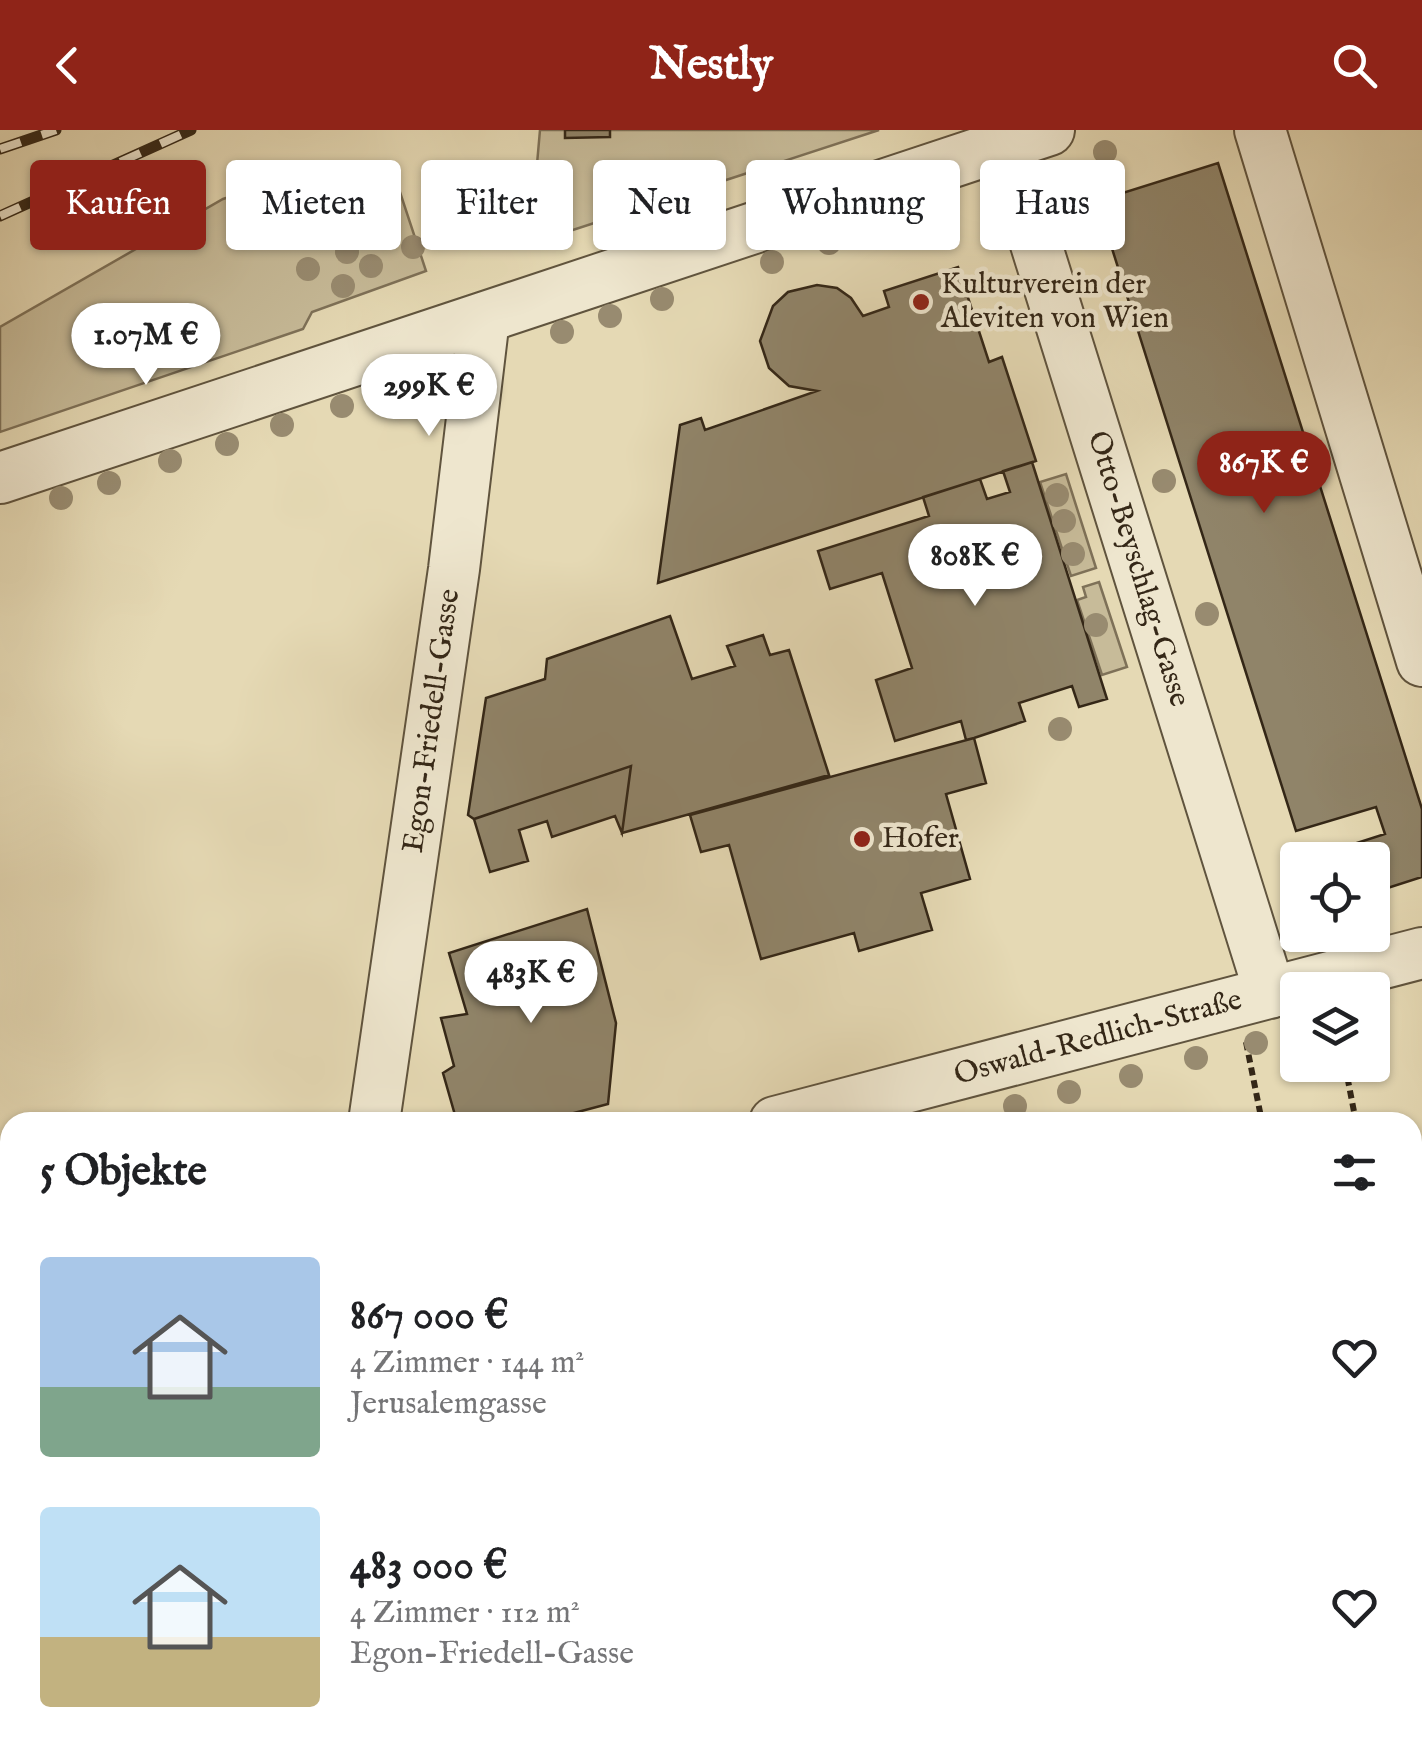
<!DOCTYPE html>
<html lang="de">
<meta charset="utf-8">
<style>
:root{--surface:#fff;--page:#f2f2f2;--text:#202124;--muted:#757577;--accent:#8f2418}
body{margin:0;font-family:"IM FELL English",serif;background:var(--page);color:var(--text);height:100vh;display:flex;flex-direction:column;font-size:38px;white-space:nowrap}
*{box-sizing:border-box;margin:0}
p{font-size:32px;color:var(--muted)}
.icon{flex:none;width:55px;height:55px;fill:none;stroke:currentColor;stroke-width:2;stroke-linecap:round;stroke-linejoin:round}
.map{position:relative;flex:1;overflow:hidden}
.panel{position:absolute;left:0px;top:982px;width:1422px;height:642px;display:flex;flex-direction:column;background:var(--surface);border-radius:30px 30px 0 0;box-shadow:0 2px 8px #0004}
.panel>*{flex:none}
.banner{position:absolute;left:30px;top:30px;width:1362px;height:90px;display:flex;gap:20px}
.fabs{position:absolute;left:1280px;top:712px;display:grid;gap:20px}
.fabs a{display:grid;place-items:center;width:110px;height:110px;border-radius:10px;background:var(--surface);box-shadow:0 2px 8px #0004;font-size:50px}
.price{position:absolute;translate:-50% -85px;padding:0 22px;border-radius:35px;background:#fff;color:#222;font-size:32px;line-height:65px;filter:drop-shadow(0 2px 5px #0008)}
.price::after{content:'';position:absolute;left:50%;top:60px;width:30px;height:22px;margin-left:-15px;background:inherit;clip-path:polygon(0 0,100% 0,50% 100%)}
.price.on{background:var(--accent);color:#fff}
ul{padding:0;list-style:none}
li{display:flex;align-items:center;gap:30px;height:250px;padding:0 40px}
li span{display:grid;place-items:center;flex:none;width:280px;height:200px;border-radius:10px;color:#555}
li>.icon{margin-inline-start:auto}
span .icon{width:120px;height:120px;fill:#fffc;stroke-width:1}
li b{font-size:42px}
h2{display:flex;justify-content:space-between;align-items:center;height:120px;padding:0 40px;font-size:42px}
.pill{padding:0 35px;border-radius:10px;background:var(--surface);box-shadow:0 2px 8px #0004;font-size:35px;line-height:90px}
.pill.on{background:var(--accent);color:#fff}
header{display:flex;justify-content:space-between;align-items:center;height:130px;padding:0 40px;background:var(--accent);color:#fff;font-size:45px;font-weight:800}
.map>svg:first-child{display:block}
.green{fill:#c7bb99;stroke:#7e7158;stroke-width:2.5}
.building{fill:#908469;stroke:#342717;stroke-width:2.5}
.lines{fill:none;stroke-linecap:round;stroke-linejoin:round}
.minor-casing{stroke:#60543e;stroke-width:54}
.path{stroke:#342717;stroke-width:6;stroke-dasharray:8 5;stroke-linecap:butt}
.minor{stroke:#eee6ce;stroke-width:50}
.rail-casing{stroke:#342717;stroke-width:11}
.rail{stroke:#eee6ce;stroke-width:8;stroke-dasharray:22;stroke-linecap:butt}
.tree{fill:#988b70}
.poi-dot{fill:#8f2418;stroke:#eee6ce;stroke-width:4}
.labels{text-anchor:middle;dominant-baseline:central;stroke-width:9;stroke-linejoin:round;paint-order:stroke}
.poi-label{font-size:30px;fill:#342717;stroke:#eee6ce;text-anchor:start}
.street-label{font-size:30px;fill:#342717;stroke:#eee6ce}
</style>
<header><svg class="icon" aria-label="back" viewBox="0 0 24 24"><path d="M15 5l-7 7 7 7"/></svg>Nestly<svg class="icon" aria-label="search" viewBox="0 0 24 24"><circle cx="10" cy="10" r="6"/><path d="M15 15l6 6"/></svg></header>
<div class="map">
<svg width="1422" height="1624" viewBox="0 0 1422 1624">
<rect width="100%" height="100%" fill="#e5d9b4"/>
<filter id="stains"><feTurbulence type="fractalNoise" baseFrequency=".002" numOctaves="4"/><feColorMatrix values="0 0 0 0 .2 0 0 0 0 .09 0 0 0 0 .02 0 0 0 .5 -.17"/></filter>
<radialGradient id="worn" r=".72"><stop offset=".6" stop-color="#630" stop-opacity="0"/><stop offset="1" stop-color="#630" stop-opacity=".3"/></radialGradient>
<!-- green -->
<path class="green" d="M540,0H879L530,114Z
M308,42L394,44L426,141L312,182L303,199L0,302V197L223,69Z
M1066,344L1096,438L1071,446L1040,352Z
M1099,452L1127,537L1102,545L1077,470L1086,467L1083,457Z"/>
<!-- building -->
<path class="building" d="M565,0H610V7L565,8Z
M1218,33L1422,679V747L1372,763V730H1304L1385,704L1376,677L1296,701L1097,71Z
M958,137L989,232L1002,227L1036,331L658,453L680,295L701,288L705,300L817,261L789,256L769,238L760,211L773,176L788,162L817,155L837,158L851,168L863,186L889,177L884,161Z
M1032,332L1107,569L1079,577L1072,556L1019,573L1025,591L974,608L966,610L961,591L895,611L876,550L912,538L882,443L830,459L818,421L929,386L923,367L980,349L987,369L1010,362L1003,341Z
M670,486L692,549L735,536L727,516L763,505L770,525L789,520L829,645L622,703L631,636L474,689L468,685L486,568L545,549L547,529Z
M974,608L986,653L946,664L970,749L921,763L932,800L859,821L854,803L761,829L729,715L701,722L690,685Z
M631,636L622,703L615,686L552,707L547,691L519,700L528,731L490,742L474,689Z
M587,779L616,893L608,974L540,992H457L443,943L454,936L441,888L467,884L449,823Z
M1422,1482V1526L1412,1529V1484Z
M553,1615H603L605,1624H555Z
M919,1615L921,1624H890L889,1621Z
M919,1615H951L953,1624H921Z
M951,1615H1003L1004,1624H953Z
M1394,1615L1396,1624H1353L1351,1617Z"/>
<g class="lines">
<defs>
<path id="minor" d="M1260,0L1422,531
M1005,15L1270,863
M0,348L1049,0
M374,992L454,439L484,188
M775,992L1422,823
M1412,1430L1422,1428
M280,1624L281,1615
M790,1624L791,1615"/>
</defs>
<!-- minor casing -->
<use href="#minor" class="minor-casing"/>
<!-- path -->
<path class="path" d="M1246,912L1262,992
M1345,935L1356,992
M1412,1081L1422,1079
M1412,1193L1422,1191
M1412,1299L1422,1351
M1412,1598L1422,1596
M627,1615L629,1624
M1020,1615V1624
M1220,1615L1222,1624
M1301,1624L1339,1615"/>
<!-- minor -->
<use href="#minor" class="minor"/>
<defs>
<path id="rail" d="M0,19L56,0
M0,86L191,0"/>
</defs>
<!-- rail casing -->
<use href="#rail" class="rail-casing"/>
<!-- rail -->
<use href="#rail" class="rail"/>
</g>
<!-- trees -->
<g class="tree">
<circle cx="1105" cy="22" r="12"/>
<circle cx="363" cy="66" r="12"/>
<circle cx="937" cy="77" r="12"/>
<circle cx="326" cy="86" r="12"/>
<circle cx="885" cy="95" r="12"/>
<circle cx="829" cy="113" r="12"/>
<circle cx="413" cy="117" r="12"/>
<circle cx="347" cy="122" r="12"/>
<circle cx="772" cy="132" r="12"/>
<circle cx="371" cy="136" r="12"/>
<circle cx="308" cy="139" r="12"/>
<circle cx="343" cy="156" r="12"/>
<circle cx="662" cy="169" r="12"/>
<circle cx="610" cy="186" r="12"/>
<circle cx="562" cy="202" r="12"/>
<circle cx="342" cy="276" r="12"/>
<circle cx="282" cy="295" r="12"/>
<circle cx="227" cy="314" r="12"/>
<circle cx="170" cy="331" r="12"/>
<circle cx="1164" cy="351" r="12"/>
<circle cx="109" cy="353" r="12"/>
<circle cx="1057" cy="365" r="12"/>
<circle cx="61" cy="368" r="12"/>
<circle cx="1064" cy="391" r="12"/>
<circle cx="1073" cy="424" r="12"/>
<circle cx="1207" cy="484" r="12"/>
<circle cx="1096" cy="495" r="12"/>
<circle cx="1060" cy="599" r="12"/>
<circle cx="1256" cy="913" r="12"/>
<circle cx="1196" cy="928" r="12"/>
<circle cx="1131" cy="946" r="12"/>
<circle cx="1069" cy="962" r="12"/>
<circle cx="1015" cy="976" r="12"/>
</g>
<!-- markers -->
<g class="poi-dot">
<circle cx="921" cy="172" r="10"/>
<circle cx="862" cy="709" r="10"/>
</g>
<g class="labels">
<!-- poi labels -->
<g class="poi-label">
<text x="941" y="155">Kulturverein der<tspan x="941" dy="34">Aleviten von Wien</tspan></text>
<text x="882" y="709">Hofer</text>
</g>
<!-- street labels -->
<g class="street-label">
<text transform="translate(1138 439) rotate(73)">Otto-Beyschlag-Gasse</text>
<text transform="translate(432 591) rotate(-82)">Egon-Friedell-Gasse</text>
<text transform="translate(1098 908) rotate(-15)">Oswald-Redlich-Straße</text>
</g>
</g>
<rect width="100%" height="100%" filter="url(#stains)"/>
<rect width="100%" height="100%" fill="url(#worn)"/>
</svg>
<div class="fabs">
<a><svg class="icon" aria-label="locate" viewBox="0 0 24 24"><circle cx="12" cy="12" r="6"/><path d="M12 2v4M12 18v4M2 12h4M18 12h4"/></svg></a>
<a><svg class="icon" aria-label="layers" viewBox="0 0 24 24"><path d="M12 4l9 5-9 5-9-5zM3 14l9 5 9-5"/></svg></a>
</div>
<b class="price" style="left:146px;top:258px">1.07M €</b>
<b class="price" style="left:429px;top:309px">299K €</b>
<b class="price on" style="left:1264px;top:386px">867K €</b>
<b class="price" style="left:975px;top:479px">808K €</b>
<b class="price" style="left:531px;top:896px">483K €</b>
<div class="banner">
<a class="pill on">Kaufen</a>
<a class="pill">Mieten</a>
<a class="pill">Filter</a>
<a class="pill">Neu</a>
<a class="pill">Wohnung</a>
<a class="pill">Haus</a>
</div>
<section class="panel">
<h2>5 Objekte<svg class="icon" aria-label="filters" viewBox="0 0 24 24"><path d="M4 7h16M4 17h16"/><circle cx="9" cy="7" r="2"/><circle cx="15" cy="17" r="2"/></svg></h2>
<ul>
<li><span style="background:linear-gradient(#a9c7e8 65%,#7fa58c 0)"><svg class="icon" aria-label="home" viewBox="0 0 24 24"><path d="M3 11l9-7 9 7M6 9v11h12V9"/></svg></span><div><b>867 000 €</b><p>4 Zimmer · 144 m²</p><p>Jerusalemgasse</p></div><svg class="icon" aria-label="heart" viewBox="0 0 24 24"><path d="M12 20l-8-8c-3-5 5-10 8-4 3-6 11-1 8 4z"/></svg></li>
<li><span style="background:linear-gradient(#bfe0f5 65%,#c2b280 0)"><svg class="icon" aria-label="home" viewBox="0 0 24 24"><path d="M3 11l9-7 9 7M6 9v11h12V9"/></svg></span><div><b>483 000 €</b><p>4 Zimmer · 112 m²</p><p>Egon-Friedell-Gasse</p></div><svg class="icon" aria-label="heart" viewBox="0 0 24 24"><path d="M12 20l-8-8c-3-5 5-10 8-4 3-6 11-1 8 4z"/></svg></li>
</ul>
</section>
</div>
